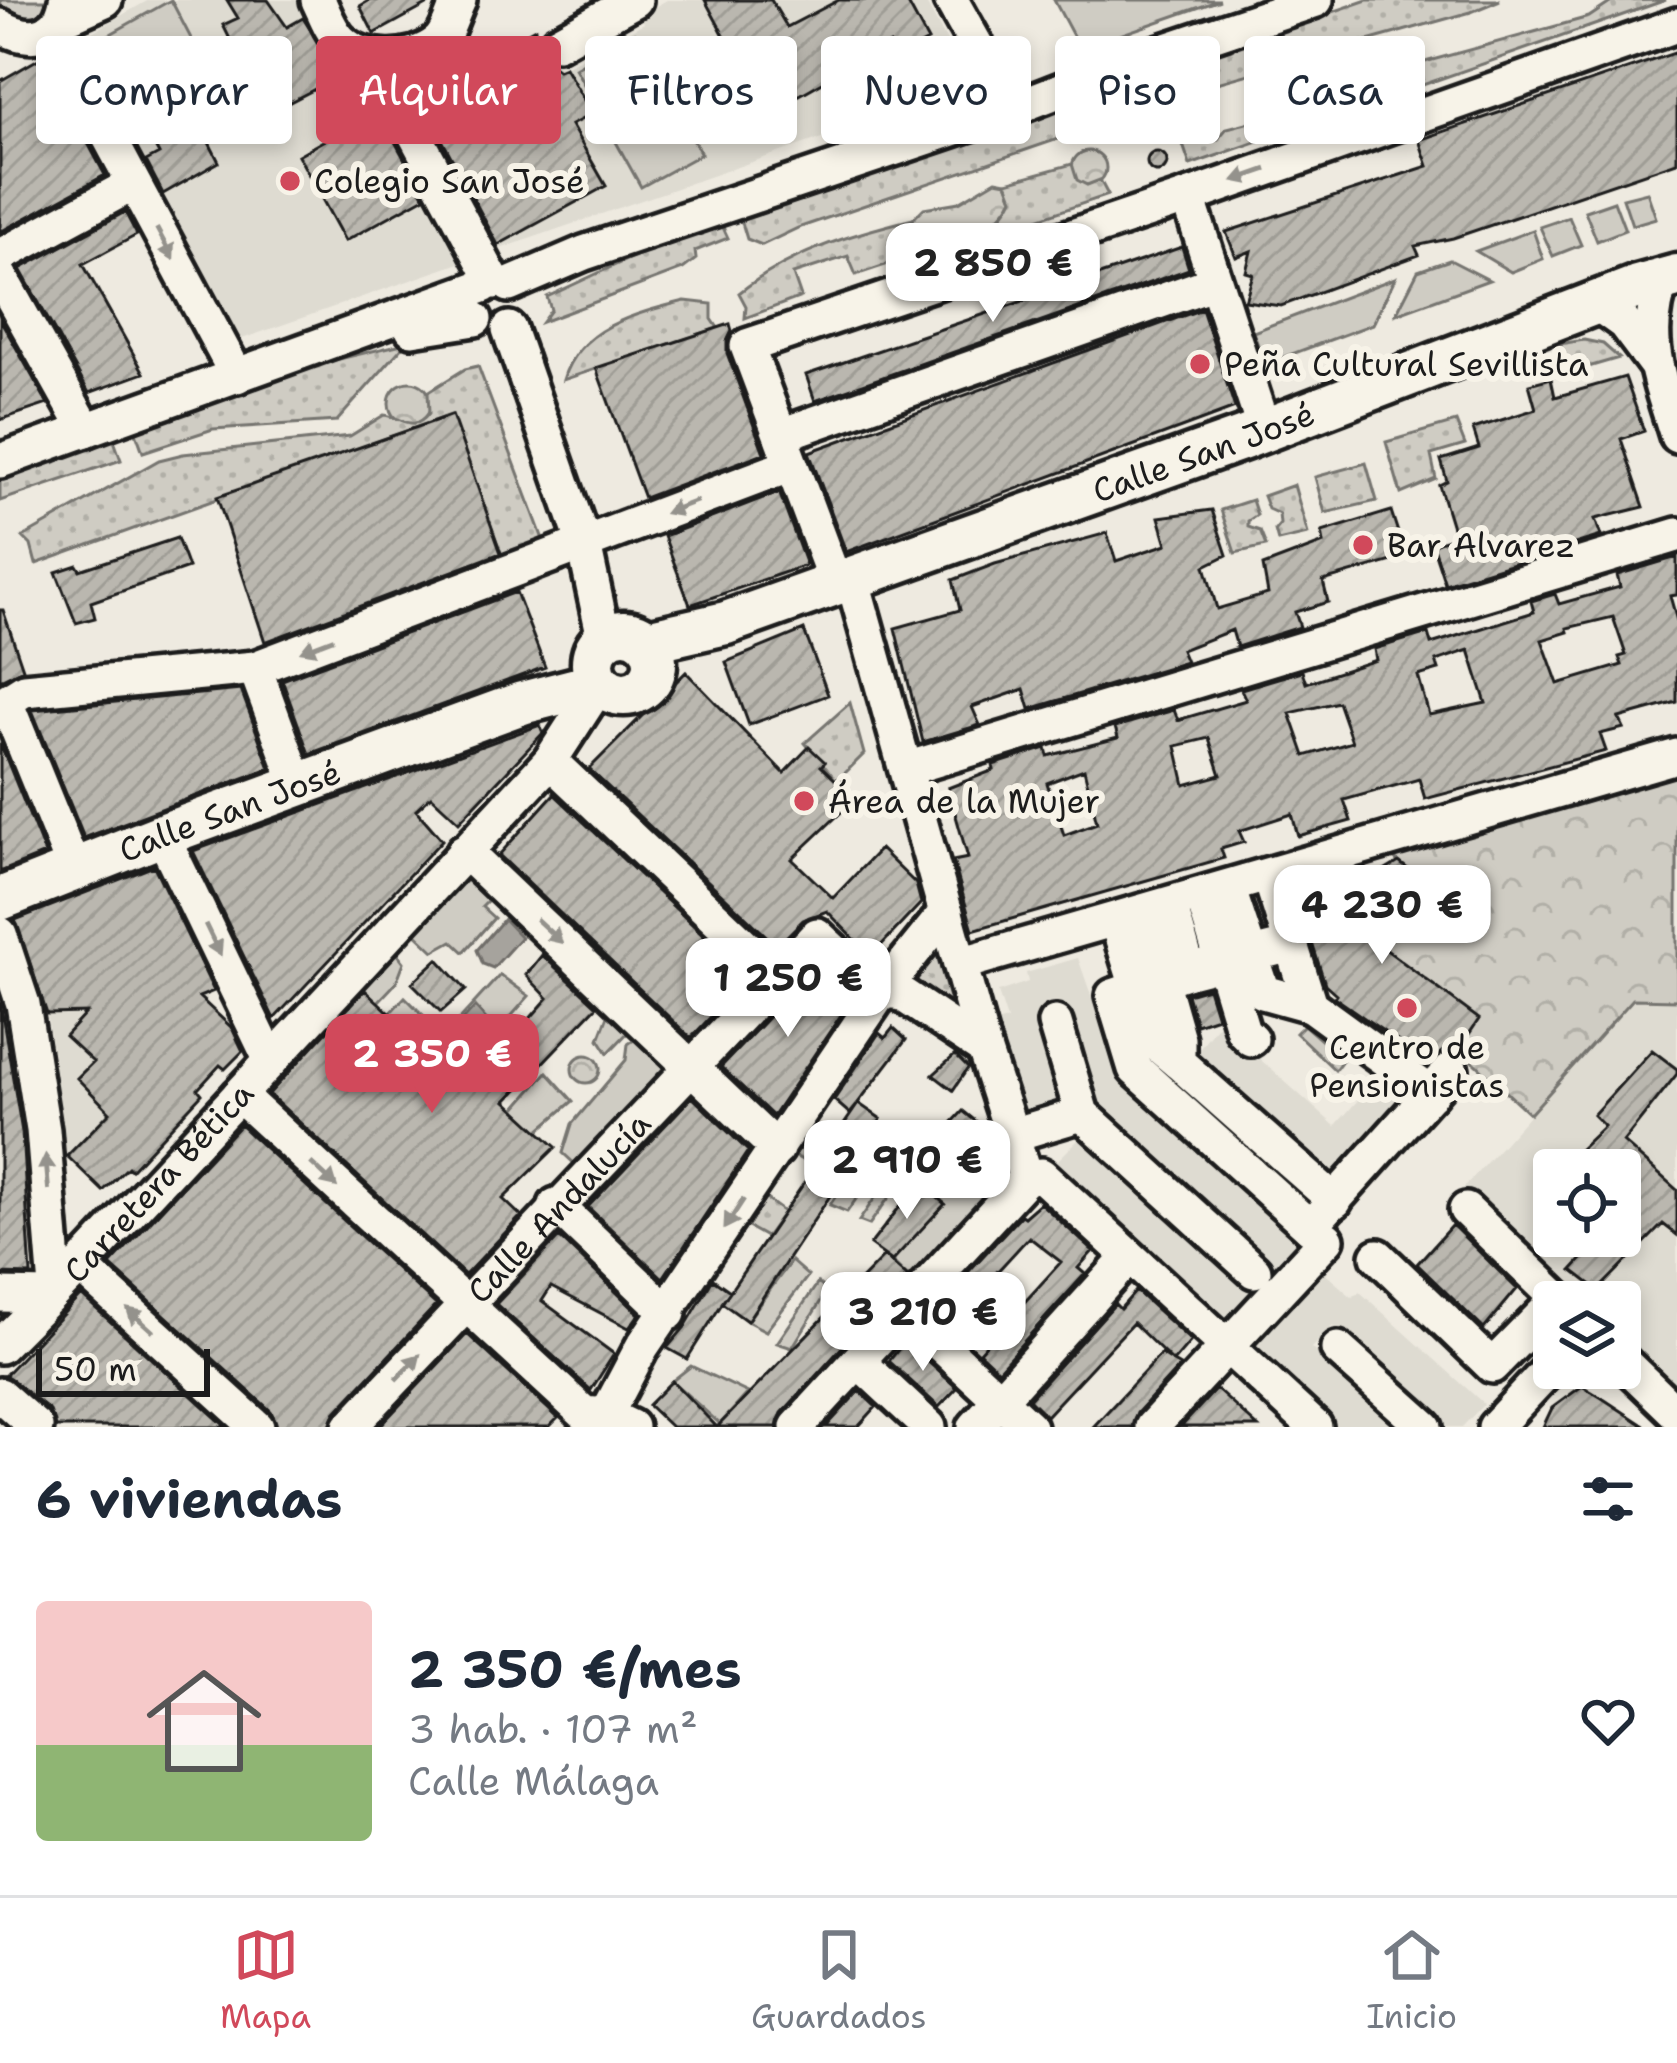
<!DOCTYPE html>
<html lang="es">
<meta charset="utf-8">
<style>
:root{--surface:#fff;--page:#f6f6f7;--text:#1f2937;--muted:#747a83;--line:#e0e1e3;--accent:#d1495b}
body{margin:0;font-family:"Shantell Sans",sans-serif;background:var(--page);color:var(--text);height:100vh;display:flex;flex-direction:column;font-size:45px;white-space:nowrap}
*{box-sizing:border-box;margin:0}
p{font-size:39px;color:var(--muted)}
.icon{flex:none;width:66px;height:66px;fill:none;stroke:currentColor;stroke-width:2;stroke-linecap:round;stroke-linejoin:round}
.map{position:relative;height:1427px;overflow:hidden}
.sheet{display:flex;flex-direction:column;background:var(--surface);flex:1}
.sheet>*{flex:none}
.banner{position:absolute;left:36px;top:36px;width:1605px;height:108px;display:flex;gap:24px}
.controls{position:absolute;left:1533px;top:1149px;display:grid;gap:24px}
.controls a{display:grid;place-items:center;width:108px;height:108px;border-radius:12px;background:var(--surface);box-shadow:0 6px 18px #0003;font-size:60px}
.scale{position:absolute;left:36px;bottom:30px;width:174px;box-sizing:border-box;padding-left:12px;border:6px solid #1c1c1c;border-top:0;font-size:33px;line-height:42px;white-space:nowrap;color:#1c1c1c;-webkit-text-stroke:9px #f7f3e8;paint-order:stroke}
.price{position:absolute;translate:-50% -102px;padding:0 27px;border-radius:24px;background:#fff;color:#222;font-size:39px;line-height:78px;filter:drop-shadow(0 3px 6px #0008)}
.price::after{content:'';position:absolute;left:50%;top:72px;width:36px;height:27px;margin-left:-18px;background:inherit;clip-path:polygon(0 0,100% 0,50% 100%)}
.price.on{background:var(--accent);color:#fff}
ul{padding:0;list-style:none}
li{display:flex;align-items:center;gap:36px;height:300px;padding:0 36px}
li span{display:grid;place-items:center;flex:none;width:336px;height:240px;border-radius:12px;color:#555}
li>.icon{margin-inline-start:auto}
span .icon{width:144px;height:144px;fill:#fffc;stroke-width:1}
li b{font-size:51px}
h2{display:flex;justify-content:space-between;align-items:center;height:144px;padding:0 36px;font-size:51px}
.tag{padding:0 42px;border-radius:12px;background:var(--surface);box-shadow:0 6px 18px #0003;font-size:42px;line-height:108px}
.tag.on{background:var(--accent);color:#fff}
.tabs{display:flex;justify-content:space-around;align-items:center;height:168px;border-top:3px solid var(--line);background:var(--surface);font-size:33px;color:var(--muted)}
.tabs a{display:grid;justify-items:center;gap:6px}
.tabs .on{color:var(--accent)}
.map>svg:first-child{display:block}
.built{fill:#dedbd1;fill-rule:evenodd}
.grass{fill:#cfccc3;stroke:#767470;stroke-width:3}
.forest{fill:url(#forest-crowns);stroke:#767470;stroke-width:3}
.garden{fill:url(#garden-dots);stroke:#767470;stroke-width:3}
.water{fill:#a6a39d;stroke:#6f6d69;stroke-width:3}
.building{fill:url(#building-hatch);stroke:#1c1c1c;stroke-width:3;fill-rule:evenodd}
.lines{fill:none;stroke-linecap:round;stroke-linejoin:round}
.minor-casing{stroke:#1c1c1c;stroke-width:42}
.major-casing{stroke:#1c1c1c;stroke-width:51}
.minor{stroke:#f7f3e8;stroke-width:33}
.major{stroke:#f7f3e8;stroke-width:42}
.oneway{fill:#94928c}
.poi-dot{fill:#d1495b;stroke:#f7f3e8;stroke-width:4.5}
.labels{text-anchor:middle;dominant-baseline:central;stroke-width:12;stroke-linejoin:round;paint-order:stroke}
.poi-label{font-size:33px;fill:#1c1c1c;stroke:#f7f3e8;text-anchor:start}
.street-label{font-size:33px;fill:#1c1c1c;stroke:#f7f3e8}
</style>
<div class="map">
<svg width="1677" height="1427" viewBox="0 0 1677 1427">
<defs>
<pattern id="forest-crowns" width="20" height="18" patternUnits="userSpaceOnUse" patternTransform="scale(3)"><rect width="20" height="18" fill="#cfccc3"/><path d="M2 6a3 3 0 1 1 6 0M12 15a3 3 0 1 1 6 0" fill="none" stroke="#b1afa7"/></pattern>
<pattern id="garden-dots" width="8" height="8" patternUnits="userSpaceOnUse" patternTransform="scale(3)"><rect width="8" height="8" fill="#cfccc3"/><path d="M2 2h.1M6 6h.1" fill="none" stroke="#b1afa7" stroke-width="1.8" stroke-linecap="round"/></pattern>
<pattern id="building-hatch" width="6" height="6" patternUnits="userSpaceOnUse" patternTransform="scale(3)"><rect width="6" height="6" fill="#bab7af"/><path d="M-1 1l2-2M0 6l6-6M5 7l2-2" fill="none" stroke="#9f9d96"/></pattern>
</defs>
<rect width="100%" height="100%" fill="#eeeae0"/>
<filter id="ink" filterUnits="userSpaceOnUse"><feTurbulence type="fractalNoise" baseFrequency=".00833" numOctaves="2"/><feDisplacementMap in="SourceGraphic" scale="24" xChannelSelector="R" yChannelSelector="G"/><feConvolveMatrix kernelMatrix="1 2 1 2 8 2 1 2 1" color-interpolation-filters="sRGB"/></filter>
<g filter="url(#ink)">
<!-- built -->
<path class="built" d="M149,0H297L349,91L365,83L377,84L474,258L236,341L74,42Z
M667,0H924L972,86L494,251L456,186L535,144L510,98L644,23L640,15Z
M1078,958L1092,998L1101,995L1126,1079L1302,1237L1271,1269L1090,1104L1070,1105L1022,1118L992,1024L1007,1020L998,992L1028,982L1026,973Z
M205,994L209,1007L67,1156L47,1014L90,1013Z
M1633,999L1677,1000V1394L1620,1340V1302H1581L1461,1191ZM1554,1170H1620V1236H1554Z
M1219,1023L1335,1126L1375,1081L1410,1109L1330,1187L1190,1060Z
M1081,1137L1251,1292L1221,1324L1050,1168Z
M1320,1269L1352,1297L1360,1292L1484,1404L1462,1427H1441L1333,1326L1311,1348L1399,1427H1337L1252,1346Z"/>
<!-- grass -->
<path class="grass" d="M0,0H54L40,21L4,16Z
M171,0L195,46L114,89L91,45Z
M1054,0H1220L1080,49Z
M635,33L701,154L641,187L575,68Z
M1647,192L1656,218L1632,225L1623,198Z
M1614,201L1625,230L1597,241L1585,211Z
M1569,217L1581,245L1553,256L1540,227Z
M1533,230L1543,259L1511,272L1476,251Z
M1450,260L1489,280L1396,314L1418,271Z
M1395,278L1373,324L1265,364L1253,332Z
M466,873L491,898L482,907L494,918L464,952L452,941L434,951L412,930Z
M394,949L404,962L396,983L377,1003L363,988Z
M500,975L529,996L458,1077L389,1014L405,997L444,1036Z
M609,1013L633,1027L608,1053L599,1039Z
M1304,1025L1343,1059L1335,1070L1296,1033Z
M641,1035L670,1062L576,1165L563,1153L572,1124L626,1060L628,1044Z
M547,1072L573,1101L538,1131L515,1109Z
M983,1138L995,1163L986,1195L908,1277L892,1261L944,1204L931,1192Z
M862,1154L880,1165L847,1212L830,1205Z
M890,1176L901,1181L869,1225L859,1221Z
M791,1261L808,1276L766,1331L747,1321Z
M818,1283L827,1291L792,1348L777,1343Z
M691,1366L748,1393L720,1424L672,1381Z"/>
<!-- forest -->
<path class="forest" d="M1072 168a17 17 0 1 1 34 0a17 17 0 1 1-34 0Z
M996,180L1007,182L1013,198C997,230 942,262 913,229V219L924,208L959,202Z
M389 403a21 21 0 1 1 42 0a21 21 0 1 1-42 0Z
M1677,756V1000L1633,999L1530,1114L1459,1048L1478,1019L1369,938L1413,874L1376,844Z
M572 1069a14 14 0 1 1 28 0a14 14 0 1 1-28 0Z"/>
<!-- garden -->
<path class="garden" d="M1367,0H1500L1471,12L1167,97L1159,72Z
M1666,0L1397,94L1385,73L1589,17L1613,1Z
M1118,86L1130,110L1128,115L798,228L762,245L747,239L740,216Z
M1320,104L1326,113L1333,115L1190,165L1181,139L1199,133L1209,141L1217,140L1227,128Z
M1072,164L1077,180L1087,185L1100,180L1108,195L926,257L924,252L856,275L848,256L793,274L801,297L745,318L746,306L739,293C789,253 851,234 913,219V229L924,241C961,245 997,232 1013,198L1007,182Z
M721,223L728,238L695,251L696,259L683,269L542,322L551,310L547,297L665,242Z
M685,301L712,304V319L718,328L563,380C578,327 637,313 685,301Z
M1584,340L1603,344L1619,358L1578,370L1553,345Z
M406,343L337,421L213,429L143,452L134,427L318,364Z
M478,366L544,542L503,559L451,415L36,564L31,545L23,537L159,460L183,454L350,436L384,415C403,417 413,434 429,413L428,392L465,369Z
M1456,422L1465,445L1431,455L1436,479L1401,494L1386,442Z
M112,435L121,460L0,501V473Z
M1366,463L1377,501L1325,513L1315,477Z
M1294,485L1308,534L1278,541L1275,530L1280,524L1279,514L1268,509L1263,496Z
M1252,500L1257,515L1248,521V527L1260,531L1266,546L1235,553L1221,510Z
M850,703L864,754L837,781L805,743Z
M931,954L937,955L952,1009L913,983Z
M812,1134L829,1148L817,1168L793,1155Z
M765,1198L784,1212L766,1237L748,1227Z"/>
<!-- water -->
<path class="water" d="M504,919L521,937L493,968L483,964L477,950Z
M475,1007L493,1027L461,1062L441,1044Z"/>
<!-- building -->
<path class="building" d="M227,0H268L287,27L303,18L365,118L378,110L425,197L345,241L298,155L339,132L315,89L286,104L258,62L202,92L208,103L193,111L219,162L163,194L146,161L159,154L127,94L230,39L223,25L238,18Z
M370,0H436L374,34L360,6Z
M705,0H771L787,27L839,0H906L928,41L898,57L890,44L766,114Z
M535,28L539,54L558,70L565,67L592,114L571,125L606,186L498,245L441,138L495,109L471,63Z
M1677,52V162L1453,238L1415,246L1419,255L1281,306L1245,301L1253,274L1246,272L1251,251L1236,257L1226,232L1428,166L1419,140Z
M42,57L105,175L0,232V81Z
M1321 104a11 11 0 1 1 22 0a11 11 0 1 1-22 0Z
M1147 162a10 10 0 1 1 20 0a10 10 0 1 1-20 0Z
M125,212L137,235L83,264L144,373L89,393L20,269Z
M1182,247L1189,269L815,401L806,375Z
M1202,309L1235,408L846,552L809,452Z
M0,319L48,404L0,420Z
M730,324L732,331L727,341V353L764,453L644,498L596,368Z
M1625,377L1644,431L1621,439L1644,507L1595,519L1601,536L1445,584L1432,544L1455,537L1439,485L1447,481L1441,460L1479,448L1473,429L1536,409L1529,384L1551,378L1555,397Z
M452,415L501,553L265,642L217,497Z
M779,492L806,565L690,605L664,536Z
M1212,510L1227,555L1205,566L1217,609L1268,594L1263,566L1324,543L1322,532L1391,511L1406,557L1323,581L1328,602L1295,612L1300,627L1237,647L1232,630L1181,650L1186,662L1030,709L1024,689L972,707L980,725L923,742L895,628L960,610L953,580L995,564L1107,533L1116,561L1167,544L1159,517Z
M177,538L188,568L91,602L95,618L76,623L56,572L77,565L80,570Z
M1677,557V595L1670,596L1677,621V702L1619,718L1624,728L1600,734L1606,751L1425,799L1419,779L1344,800L1351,821L1298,836L1292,814L1239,831L1244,842L1221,849L1224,858L973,930L953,861L968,858L948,788L994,770L993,765L1046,748L1048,756L1118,738L1115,727L1174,710L1178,720L1246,700L1241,689L1302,671L1306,683L1376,660L1374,649L1428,633L1431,644L1534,612L1531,601L1555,594L1559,604L1620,587L1617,575ZM1613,617L1626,655L1619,657L1622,665L1558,684L1542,640L1568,632L1567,628ZM1469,650L1486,703L1429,715L1418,676L1439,670L1436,661ZM1338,702L1352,742L1305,756L1290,713ZM1209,738L1221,775L1185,785L1176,746ZM1084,769L1097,823L1064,835L1047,783Z
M516,592L545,667L309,754L282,680Z
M0,610H3L23,669L0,680Z
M804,630L828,695L749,725L726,662Z
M686,672L784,773L809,747L825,762L821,766L855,799L792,859L833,898L880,849L916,884L921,903L871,956L827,911L803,920L777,946L589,769Z
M241,690L270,768L84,838L32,710Z
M540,725L543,733L459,822L431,796L416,810L442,840L274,1019L193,851Z
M0,743L45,854L0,872Z
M554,794L748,977L691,1038L499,855Z
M1399,862L1414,874L1369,937L1479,1019L1458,1051H1443L1429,1063L1334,997L1336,994L1325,984L1312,943L1324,938L1301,895L1324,884L1328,889L1373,871L1376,876Z
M154,866L214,991L199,997L232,1028L243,1051L225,1069L220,1065L198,1089L202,1094L131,1170L128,1167L103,1191L67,1156L110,1112L77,1078L93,1062L65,1036L86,1013L47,1014L15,920Z
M542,955L597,1006L506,1101L556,1147L503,1199L521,1216L465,1275L269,1094L365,990L470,1087L548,998L526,975Z
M438,959L466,990L441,1012L412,983Z
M818,965L853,997L773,1116L721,1067Z
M1208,988L1217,1017L1196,1024L1187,994Z
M0,1001L22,1132L31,1275L0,1274Z
M893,1028L906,1040L858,1103L881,1119L747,1321L722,1303L858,1104L850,1114L834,1100L879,1033L885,1038Z
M1652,1050L1677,1069V1074L1623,1142L1677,1190V1235L1663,1224L1598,1290L1572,1270L1603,1236H1620V1218L1636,1200L1620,1184V1170H1558L1604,1126L1593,1115Z
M955,1055L968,1068L953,1090L933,1075Z
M692,1097L748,1151L663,1278L588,1207Z
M963,1111L989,1132L931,1191L905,1173Z
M240,1125L436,1305L335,1413L330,1427H277L271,1411L110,1265Z
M919,1182L945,1204L892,1261L870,1245Z
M1040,1203L1093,1251L1078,1268L1085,1274L998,1370L979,1352L1061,1262L1029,1237L949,1324L933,1310L1021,1215L1024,1217Z
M1452,1225L1517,1289L1484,1329L1417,1264Z
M559,1237L639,1314L629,1328L551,1287L542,1301L614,1354L591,1390L496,1304Z
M884,1256L907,1276L782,1413L777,1427H671L648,1405L672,1381L717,1427Z
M713,1279L730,1291L687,1359L667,1348L685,1327Z
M1136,1291L1191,1341L1173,1362L1180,1366L1137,1413L1132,1427H1093L1161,1354L1172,1361L1133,1323L1046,1416L1029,1399L1115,1304L1120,1309Z
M81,1295L226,1427H56L50,1411L5,1375Z
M467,1334L558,1418L549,1427H379Z
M905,1341L957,1388L939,1407L889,1361Z
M1582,1386L1602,1398L1646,1427H1543L1552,1408Z
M1216,1389L1258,1427H1181Z
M859,1391L876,1407L858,1427H826Z"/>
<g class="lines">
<defs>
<g id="minor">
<path d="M318,0C324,12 331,32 341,41C365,64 413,62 438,42C448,33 453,12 459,0"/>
<path d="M951,0L1012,109"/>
<path d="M60,20L105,0"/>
<path d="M0,26C30,43 60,39 66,0"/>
<path d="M51,29L237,376"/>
<path d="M557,43L635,0"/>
<path d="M373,56L494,282"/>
<path d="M1188,197L1264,430"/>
<path d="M0,256L133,184"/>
<path d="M0,276L86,430"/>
<path d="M1663,279C1640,337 1660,380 1677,436"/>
<path d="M509,285L584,253L1012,109L1143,58L1316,0"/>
<path d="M1596,303L1624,323L1654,363"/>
<path d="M412,329L475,319"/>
<path d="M509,329L584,544L604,638"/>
<path d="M781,435L1215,282"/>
<path d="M0,461L483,286"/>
<path d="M852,578L984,1049L1026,1178"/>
<path d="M836,584L747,346L1188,197L1677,25"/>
<path d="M255,668L298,785"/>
<path d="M6,702L74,869"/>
<path d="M0,705L24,690L255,668L791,465"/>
<path d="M550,761L776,975"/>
<path d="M906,769L1677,535"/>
<path d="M162,835L271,1061"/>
<path d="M464,851L777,1149"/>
<path d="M1269,875L1310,1005L1431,1093"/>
<path d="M1228,887L1263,992L1310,1005"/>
<path d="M1202,896L1243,1031L1251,1039"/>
<path d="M1170,905L1189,971L1291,945"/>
<path d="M1142,913L1178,1039V1062L1335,1201"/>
<path d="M1116,920L1154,1042L1178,1062"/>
<path d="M0,934L23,1004L43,1130L56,1288"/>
<path d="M960,964L1677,756"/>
<path d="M1189,971L1113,996L1135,1069L1310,1227L1451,1070"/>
<path d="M1055,1023L1082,1114L1254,1271"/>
<path d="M239,1095L584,1413L606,1415L610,1427"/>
<path d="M1012,1135L1082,1114"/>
<path d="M1026,1178L1041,1175L1315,1427"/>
<path d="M556,1205L669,1313"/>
<path d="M1466,1210L1558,1299L1555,1302"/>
<path d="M1378,1256L1492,1366L1554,1303"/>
<path d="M80,1266L257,1427"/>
<path d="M0,1295L50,1296"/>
<path d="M904,1311L1029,1427"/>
<path id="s1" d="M0,1346L80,1266L550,761L600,684"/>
<path d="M1338,1349L1425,1427"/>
<path d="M1620,1359L1677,1414"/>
<path d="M858,1361L929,1427"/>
<path d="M0,1395L36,1427"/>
<path id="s2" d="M350,1427L817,935L880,994L897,991L984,1049"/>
<path d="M631,1427L606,1415L642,1347L880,994L946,912"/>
<path d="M797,1427L1026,1178"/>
<path d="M975,1427L1129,1257"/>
<path d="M1152,1427L1327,1239L1310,1227"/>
<path d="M1495,1427L1554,1364"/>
</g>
<g id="major">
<circle cx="624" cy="663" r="31"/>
<path id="s3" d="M647,641L726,623L1244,438L1637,287L1677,276"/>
<path id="s4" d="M0,899L162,835L522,703L600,683"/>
</g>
</defs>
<!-- minor casing -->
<use href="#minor" class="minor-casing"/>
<!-- major casing -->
<use href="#major" class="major-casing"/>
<!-- minor -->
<use href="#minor" class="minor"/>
<!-- major -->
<use href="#major" class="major"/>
</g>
<!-- one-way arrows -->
<defs><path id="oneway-solid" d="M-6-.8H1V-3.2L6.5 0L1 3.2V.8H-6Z" transform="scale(3)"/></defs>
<g class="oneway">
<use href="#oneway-solid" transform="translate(1250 175) rotate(161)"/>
<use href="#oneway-solid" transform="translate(165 244) rotate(62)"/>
<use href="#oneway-solid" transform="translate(681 507) rotate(159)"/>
<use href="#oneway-solid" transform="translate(317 645) rotate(159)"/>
<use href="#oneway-solid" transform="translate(549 931) rotate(43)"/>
<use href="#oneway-solid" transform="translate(213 940) rotate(64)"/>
<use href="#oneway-solid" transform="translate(47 1172) rotate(-95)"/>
<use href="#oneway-solid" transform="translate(324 1175) rotate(43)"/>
<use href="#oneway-solid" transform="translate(734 1214) rotate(123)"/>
<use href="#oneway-solid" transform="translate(140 1320) rotate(-138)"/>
<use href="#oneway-solid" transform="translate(408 1367) rotate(-46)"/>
</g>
</g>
<!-- markers -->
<g class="poi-dot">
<circle cx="290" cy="181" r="12"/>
<circle cx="1200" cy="364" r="12"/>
<circle cx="1363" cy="545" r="12"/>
<circle cx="804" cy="801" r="12"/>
<circle cx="1407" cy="1008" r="12"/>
</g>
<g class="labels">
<!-- poi labels -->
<g class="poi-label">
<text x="314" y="181">Colegio San José</text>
<text x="1224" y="364">Peña Cultural Sevillista</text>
<text x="1387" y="545">Bar Alvarez</text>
<text x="828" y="801">Área de la Mujer</text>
<text x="1407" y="1047" text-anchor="middle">Centro de<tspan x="1407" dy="38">Pensionistas</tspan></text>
</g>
<!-- street labels -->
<g class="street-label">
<text stroke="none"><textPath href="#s3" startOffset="588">Calle San José</textPath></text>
<text stroke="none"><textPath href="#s4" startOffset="246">Calle San José</textPath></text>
<text stroke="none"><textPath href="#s1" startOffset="228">Carretera Bética</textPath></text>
<text stroke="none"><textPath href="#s2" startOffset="303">Calle Andalucía</textPath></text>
</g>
</g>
</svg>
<div class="controls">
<a><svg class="icon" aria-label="locate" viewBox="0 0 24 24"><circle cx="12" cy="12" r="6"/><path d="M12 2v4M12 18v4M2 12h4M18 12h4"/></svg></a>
<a><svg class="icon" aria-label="layers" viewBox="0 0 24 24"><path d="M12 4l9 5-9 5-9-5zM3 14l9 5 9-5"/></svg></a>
</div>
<div class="scale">50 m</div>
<b class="price" style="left:993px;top:325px">2 850 €</b>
<b class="price" style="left:1382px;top:967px">4 230 €</b>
<b class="price" style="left:788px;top:1040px">1 250 €</b>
<b class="price on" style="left:432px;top:1116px">2 350 €</b>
<b class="price" style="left:907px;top:1222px">2 910 €</b>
<b class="price" style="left:923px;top:1374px">3 210 €</b>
<div class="banner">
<a class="tag">Comprar</a>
<a class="tag on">Alquilar</a>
<a class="tag">Filtros</a>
<a class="tag">Nuevo</a>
<a class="tag">Piso</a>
<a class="tag">Casa</a>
</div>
</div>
<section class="sheet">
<h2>6 viviendas<svg class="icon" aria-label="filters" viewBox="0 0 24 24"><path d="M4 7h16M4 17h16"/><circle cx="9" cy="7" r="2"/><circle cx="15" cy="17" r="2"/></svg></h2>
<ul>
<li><span style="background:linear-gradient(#f6c9c9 60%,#8fb573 0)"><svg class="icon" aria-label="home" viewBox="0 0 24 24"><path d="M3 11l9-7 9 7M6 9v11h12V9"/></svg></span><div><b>2 350 €/mes</b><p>3 hab. · 107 m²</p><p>Calle Málaga</p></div><svg class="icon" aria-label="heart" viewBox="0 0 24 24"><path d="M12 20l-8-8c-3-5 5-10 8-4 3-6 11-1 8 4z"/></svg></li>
</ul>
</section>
<nav class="tabs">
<a class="on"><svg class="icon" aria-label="map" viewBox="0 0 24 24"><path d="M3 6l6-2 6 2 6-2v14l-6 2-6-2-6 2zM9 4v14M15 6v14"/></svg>Mapa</a>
<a><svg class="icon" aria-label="saved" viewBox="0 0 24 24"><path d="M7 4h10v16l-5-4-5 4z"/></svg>Guardados</a>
<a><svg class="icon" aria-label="home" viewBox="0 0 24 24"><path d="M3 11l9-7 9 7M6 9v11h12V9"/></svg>Inicio</a>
</nav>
